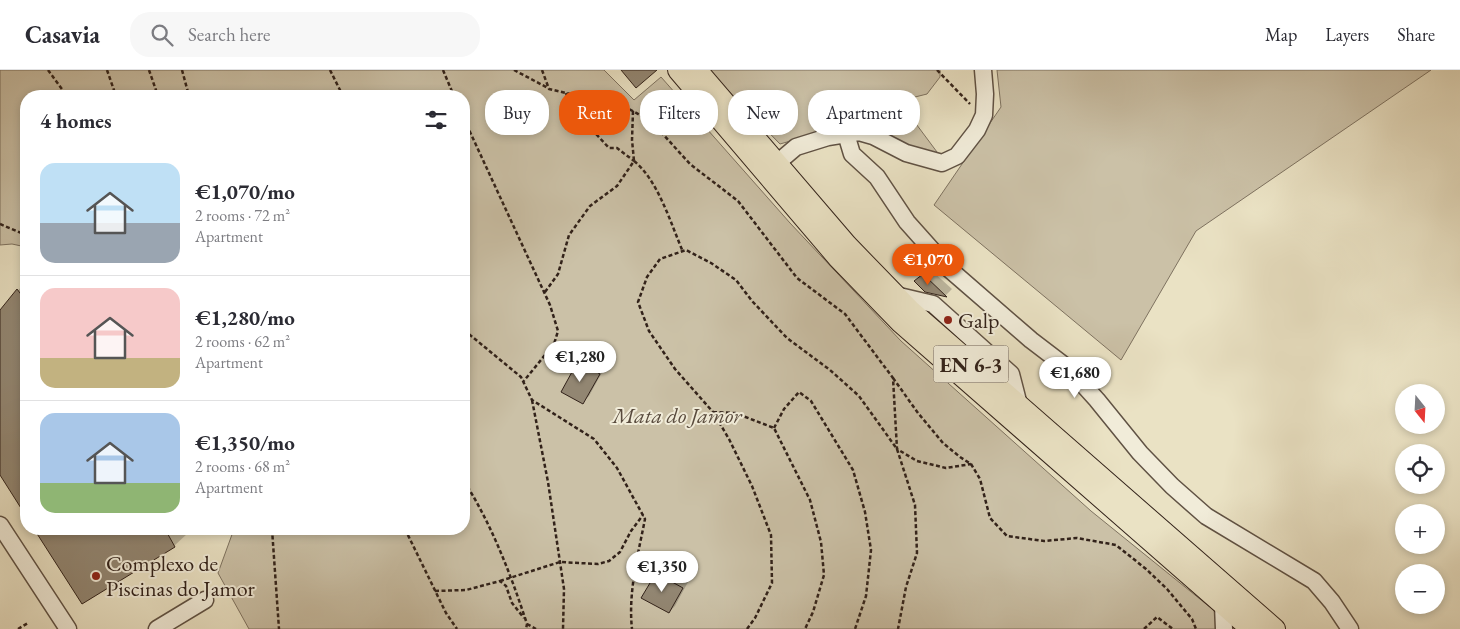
<!DOCTYPE html>
<meta charset="utf-8">
<style>
:root{--surface:#fff;--page:#f7f7f7;--text:#2b2b33;--muted:#7c7c81;--line:#e1e1e2;--accent:#ea580c}
body{margin:0;font-family:"EB Garamond",serif;background:var(--page);color:var(--text);height:100vh;display:flex;flex-direction:column;font-size:19px;white-space:nowrap}
*{box-sizing:border-box;margin:0}
p{font-size:16px;color:var(--muted)}
.icon{flex:none;width:28px;height:28px;fill:none;stroke:currentColor;stroke-width:2;stroke-linecap:round;stroke-linejoin:round}
.map{position:relative;flex:1;overflow:hidden}
.details{position:absolute;left:20px;top:20px;width:450px;height:445px;display:flex;flex-direction:column;background:var(--surface);border-radius:20px;box-shadow:0 2px 8px #0003}
.details>*{flex:none}
.guide{position:absolute;left:485px;top:20px;width:475px;height:45px;display:flex;gap:10px}
.needle{width:32px;rotate:162deg}
.fabs{position:absolute;left:1395px;top:314px;display:grid;gap:10px}
.fabs a{display:grid;place-items:center;width:50px;height:50px;border-radius:50%;background:var(--surface);box-shadow:0 2px 8px #0003;font-size:25px}
.price{position:absolute;translate:-50% -42px;padding:0 11px;border-radius:18px;background:#fff;color:#222;font-size:16px;line-height:32px;filter:drop-shadow(0 1px 2px #0008)}
.price::after{content:'';position:absolute;left:50%;top:30px;width:15px;height:11px;margin-left:-8px;background:inherit;clip-path:polygon(0 0,100% 0,50% 100%)}
.price.on{background:var(--accent);color:#fff}
ul{padding:0;list-style:none}
li{display:flex;align-items:center;gap:15px;height:125px;padding:0 20px}
li+li{border-top:1px solid var(--line)}
li span{display:grid;place-items:center;flex:none;width:140px;height:100px;border-radius:15px;color:#555}
li>.icon{margin-inline-start:auto}
span .icon{width:60px;height:60px;fill:#fffc;stroke-width:1}
li b{font-size:21px}
h2{display:flex;justify-content:space-between;align-items:center;height:60px;padding:0 20px;font-size:21px}
.tag{padding:0 18px;border-radius:20px;background:var(--surface);box-shadow:0 2px 8px #0003;font-size:18px;line-height:45px}
.tag.on{background:var(--accent);color:#fff}
header{display:flex;align-items:center;gap:30px;box-sizing:border-box;height:70px;padding:0 25px;background:var(--surface);border-bottom:1px solid var(--line)}
header strong{font-size:24px}
nav{display:flex;gap:28px;margin-inline-start:auto;font-size:18px}
.search{width:350px;height:45px;background:var(--page);display:flex;align-items:center;gap:12px;box-sizing:border-box;padding:0 18px;border-radius:20px;color:var(--muted);font-size:19px}
.map>svg:first-child{display:block}
.green{fill:#cbc1a7;stroke:#7e7260}
.shadow{fill:#0003}
.building{fill:#928672;stroke:#32221a}
.lines{fill:none;stroke-linecap:round;stroke-linejoin:round}
.minor-casing{stroke:#605244;stroke-width:19}
.major-casing{stroke:#32221a;stroke-width:22}
.path{stroke:#32221a;stroke-width:2.5;stroke-dasharray:4 2.5;stroke-linecap:butt}
.minor{stroke:#f1ecd9;stroke-width:16}
.major{stroke:#eae2c4;stroke-width:20}
.poi-dot{fill:#8f2418;stroke:#f1ecd9;stroke-width:2}
.labels{text-anchor:middle;dominant-baseline:central;stroke-width:4;stroke-linejoin:round;paint-order:stroke}
.shield{fill:#f1ecd9;stroke:#6b5f53;stroke-width:1}
.shield-label{font-size:21px;font-weight:bold;fill:#32221a}
.poi-label{font-size:22px;fill:#32221a;stroke:#f1ecd9;text-anchor:start}
.park-label{font-size:22px;font-style:italic;fill:#584a3d;stroke:#f1ecd9}
</style>
<header>
<strong>Casavia</strong>
<div class="search"><svg class="icon" aria-label="search" viewBox="0 0 24 24"><circle cx="10" cy="10" r="6"/><path d="M15 15l6 6"/></svg>Search here</div>
<nav><a>Map</a><a>Layers</a><a>Share</a></nav>
</header>
<div class="map">
<svg width="1460" height="559" viewBox="0 0 1460 559">
<rect width="100%" height="100%" fill="#eae2c4"/>
<filter id="stains"><feTurbulence type="fractalNoise" baseFrequency=".004" numOctaves="4"/><feColorMatrix values="0 0 0 0 .2 0 0 0 0 .09 0 0 0 0 .02 0 0 0 .5 -.17"/></filter>
<radialGradient id="worn" r=".72"><stop offset=".6" stop-color="#630" stop-opacity="0"/><stop offset="1" stop-color="#630" stop-opacity=".3"/></radialGradient>
<!-- green -->
<path class="green" d="M0,0H604L634,30L661,7L790,153L901,271L1091,441L1237,559H249L218,503L234,459H464V26H26V177L12,174L0,175Z
M708,0H940V7L927,24L899,31L937,82L924,85L857,52L780,74Z
M997,0H1431L1196,161L1121,290L934,135L1001,37Z"/>
<!-- shadow -->
<path class="shadow" d="M930,199L952,219L946,225H939L922,205Z
M26,211V444L0,402V242Z
M585,286L605,297L589,326L582,332L579,292Z
M36,459H184L187,464L174,476L82,533Z
M663,498L688,512L675,536L669,542L657,504Z"/>
<!-- building -->
<path class="building" d="M621,0H657L636,18Z
M923,204L947,227L925,222L914,211Z
M17,219L26,231V446L0,405V240Z
M578,291L600,304L583,334L561,322Z
M34,459H165L175,477L82,534Z
M656,503L683,518L669,543L641,528Z"/>
<g class="lines">
<defs>
<path id="minor" d="M846,64L852,84L877,107L907,152L948,198L1031,270L1069,299L1097,330L1140,383L1172,416L1206,446L1314,511L1332,532L1350,559
M776,94L796,77L828,67L859,62L873,66L906,83L942,93L957,86L977,60L984,45L985,24L983,0
M895,225L933,234L1011,304L1019,335
M0,455L68,559
M1223,535L1224,559
M157,559L205,530"/>
<path id="major" d="M678,0L838,188L901,253L1251,559
M697,0L847,175L910,240L1275,559"/>
</defs>
<!-- minor casing -->
<use href="#minor" class="minor-casing"/>
<!-- major casing -->
<use href="#major" class="major-casing"/>
<!-- path -->
<path class="path" d="M48,0L67,26
M107,0L116,26
M149,0L158,26
M182,0L189,26
M330,0L343,26
M443,0L454,26
M514,0L548,18
M542,0L549,19L587,28L616,32L651,51L690,94L738,131L797,208L845,244L893,308L897,379L917,391L946,398L971,394
M937,0L970,34
M566,23L571,37L609,78H617L634,91
M633,41L632,70L634,91
M464,49L550,235L558,261L554,274L523,312
M0,154L26,165
M545,222L558,204L569,165L590,136L617,116L634,91C658,110 671,154 683,182
M464,260L521,307L532,330L594,369L617,398L645,449C638,485 628,522 632,559
M893,308L918,343L943,373L960,387L971,394L980,409L990,448L1007,466L1044,471L1077,468L1116,475L1146,499L1167,519L1192,549L1196,559
M532,330L548,412L564,519L563,559
M713,342L735,343L774,358L810,430L821,472L824,505L813,542L805,559
M774,358L784,339L799,322L811,331L853,400L865,442L871,480L866,526L855,559
M464,411C492,455 511,505 527,554L526,559
M272,459L279,559
M405,459L446,543L457,559
M500,511L560,492L598,494L609,491L620,482L631,461L643,445
M435,521L466,520L500,511L506,516L512,533L524,548
M527,554L536,559
M18,559L28,553
M747,559L755,548L772,513L771,465L752,416L729,369L713,342L675,299L649,261L638,232L647,207L660,189L686,180L711,193L736,210L752,231L787,268L830,300L859,326L897,379L915,435L917,483L906,517L898,559
M1144,559L1157,547L1173,559"/>
<!-- minor -->
<use href="#minor" class="minor"/>
<!-- major -->
<use href="#major" class="major"/>
</g>
<!-- markers -->
<g class="poi-dot">
<circle cx="948" cy="250" r="5"/>
<circle cx="96" cy="506" r="5"/>
</g>
<g class="labels">
<!-- shield labels -->
<rect class="shield" x="933.5" y="275.5" width="75" height="37" rx="4"/>
<g class="shield-label">
<text x="971" y="294">EN 6-3</text>
</g>
<!-- poi labels -->
<g class="poi-label">
<text x="958" y="250">Galp</text>
<text x="106" y="493">Complexo de<tspan x="106" dy="25">Piscinas do Jamor</tspan></text>
</g>
<!-- park labels -->
<g class="park-label">
<text x="677" y="345">Mata do Jamor</text>
</g>
</g>
<rect width="100%" height="100%" filter="url(#stains)"/>
<rect width="100%" height="100%" fill="url(#worn)"/>
</svg>
<div class="fabs">
<a><svg class="needle" viewBox="-14 -14 28 28"><path d="M0-13l5 13h-10z" fill="#e53935"/><path d="M0 13l5-13h-10z" fill="#7c7c81"/></svg></a>
<a><svg class="icon" aria-label="locate" viewBox="0 0 24 24"><circle cx="12" cy="12" r="6"/><path d="M12 2v4M12 18v4M2 12h4M18 12h4"/></svg></a>
<a>+</a>
<a>−</a>
</div>
<b class="price on" style="left:928px;top:216px">€1,070</b>
<b class="price" style="left:580px;top:313px">€1,280</b>
<b class="price" style="left:1075px;top:329px">€1,680</b>
<b class="price" style="left:662px;top:523px">€1,350</b>
<div class="guide">
<a class="tag">Buy</a>
<a class="tag on">Rent</a>
<a class="tag">Filters</a>
<a class="tag">New</a>
<a class="tag">Apartment</a>
</div>
<section class="details">
<h2>4 homes<svg class="icon" aria-label="filters" viewBox="0 0 24 24"><path d="M4 7h16M4 17h16"/><circle cx="9" cy="7" r="2"/><circle cx="15" cy="17" r="2"/></svg></h2>
<ul>
<li><span style="background:linear-gradient(#bfe0f5 60%,#9aa5b1 0)"><svg class="icon" aria-label="home" viewBox="0 0 24 24"><path d="M3 11l9-7 9 7M6 9v11h12V9"/></svg></span><div><b>€1,070/mo</b><p>2 rooms · 72 m²</p><p>Apartment</p></div></li>
<li><span style="background:linear-gradient(#f6c9c9 70%,#c2b280 0)"><svg class="icon" aria-label="home" viewBox="0 0 24 24"><path d="M3 11l9-7 9 7M6 9v11h12V9"/></svg></span><div><b>€1,280/mo</b><p>2 rooms · 62 m²</p><p>Apartment</p></div></li>
<li><span style="background:linear-gradient(#a9c7e8 70%,#8fb573 0)"><svg class="icon" aria-label="home" viewBox="0 0 24 24"><path d="M3 11l9-7 9 7M6 9v11h12V9"/></svg></span><div><b>€1,350/mo</b><p>2 rooms · 68 m²</p><p>Apartment</p></div></li>
</ul>
</section>
</div>
